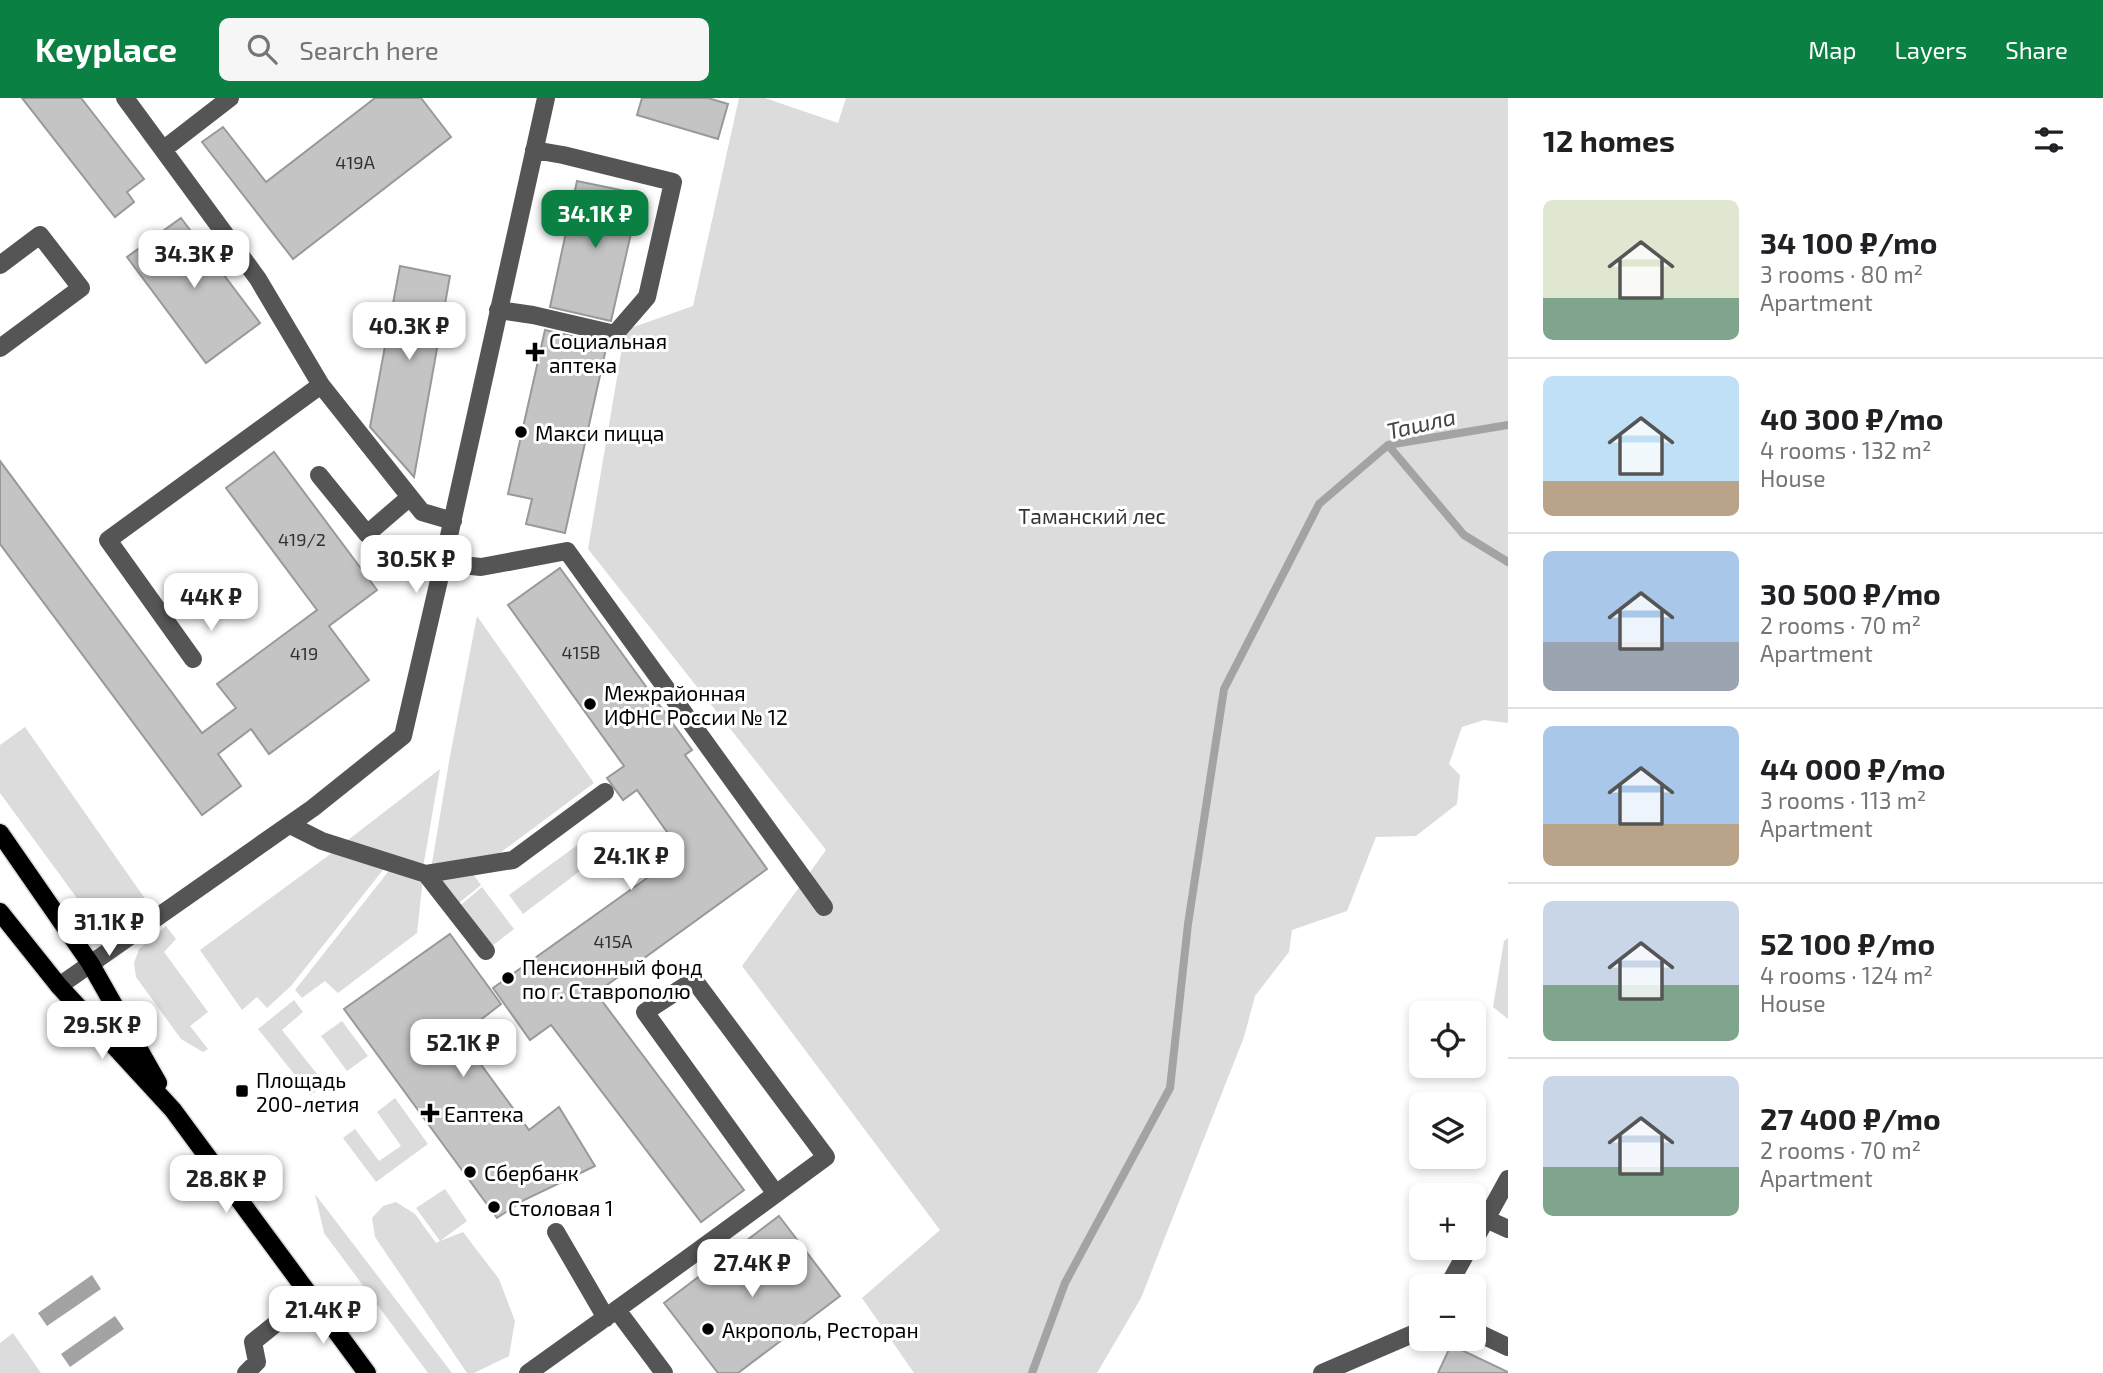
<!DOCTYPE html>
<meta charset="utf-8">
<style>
:root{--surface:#fff;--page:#f6f6f6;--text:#202124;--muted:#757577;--line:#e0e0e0;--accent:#0b8043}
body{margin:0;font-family:"Exo 2",sans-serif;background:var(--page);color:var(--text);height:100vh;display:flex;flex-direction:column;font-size:26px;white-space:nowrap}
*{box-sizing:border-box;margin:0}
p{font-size:23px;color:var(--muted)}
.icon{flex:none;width:38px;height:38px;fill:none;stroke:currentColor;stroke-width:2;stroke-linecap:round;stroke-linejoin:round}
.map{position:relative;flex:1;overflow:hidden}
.details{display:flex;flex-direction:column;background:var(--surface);width:595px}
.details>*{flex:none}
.fabs{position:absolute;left:1409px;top:903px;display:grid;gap:14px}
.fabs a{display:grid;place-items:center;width:77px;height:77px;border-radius:10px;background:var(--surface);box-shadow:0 4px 10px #0003;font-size:35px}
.price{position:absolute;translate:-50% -60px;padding:0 16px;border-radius:14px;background:#fff;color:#222;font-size:23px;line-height:46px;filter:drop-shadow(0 2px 4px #0008)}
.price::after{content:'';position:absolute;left:50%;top:42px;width:21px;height:16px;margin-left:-10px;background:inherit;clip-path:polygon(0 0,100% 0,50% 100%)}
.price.selected{background:var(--accent);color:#fff}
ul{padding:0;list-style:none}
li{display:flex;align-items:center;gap:21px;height:175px;padding:0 35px}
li+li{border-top:2px solid var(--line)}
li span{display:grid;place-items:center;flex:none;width:196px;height:140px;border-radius:10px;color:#555}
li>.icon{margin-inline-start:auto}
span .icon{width:84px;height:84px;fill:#fffc;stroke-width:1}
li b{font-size:30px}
h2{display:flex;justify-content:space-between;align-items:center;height:84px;padding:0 35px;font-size:30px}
header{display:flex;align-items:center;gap:42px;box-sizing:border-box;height:98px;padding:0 35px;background:var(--accent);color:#fff}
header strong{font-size:33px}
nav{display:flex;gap:38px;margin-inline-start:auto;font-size:24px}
.search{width:490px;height:63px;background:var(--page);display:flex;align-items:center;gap:18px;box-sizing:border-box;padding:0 24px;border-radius:10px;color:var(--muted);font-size:26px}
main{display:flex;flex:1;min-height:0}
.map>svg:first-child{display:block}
.green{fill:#dcdcdc}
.water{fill:#a3a3a3}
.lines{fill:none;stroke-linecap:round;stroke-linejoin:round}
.stream{stroke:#a3a3a3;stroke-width:8}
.building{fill:#c4c4c4;stroke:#999;stroke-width:2}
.major-casing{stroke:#dbdbdb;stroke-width:21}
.minor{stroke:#555;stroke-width:18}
.major{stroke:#000;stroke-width:18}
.poi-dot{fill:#000;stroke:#fff;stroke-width:2.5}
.labels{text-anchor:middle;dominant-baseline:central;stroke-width:6;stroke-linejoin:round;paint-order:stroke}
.number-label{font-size:18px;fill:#313131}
.poi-label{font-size:21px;fill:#000;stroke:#fff;text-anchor:start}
.park-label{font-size:21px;fill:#333;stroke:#fff}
.water-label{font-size:23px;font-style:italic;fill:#444;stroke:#fff}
</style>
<header>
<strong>Keyplace</strong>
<div class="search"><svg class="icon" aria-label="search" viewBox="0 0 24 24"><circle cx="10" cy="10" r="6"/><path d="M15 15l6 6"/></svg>Search here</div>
<nav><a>Map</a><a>Layers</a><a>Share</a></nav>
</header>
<main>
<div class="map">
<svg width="1508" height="1275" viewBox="0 0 1508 1275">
<rect width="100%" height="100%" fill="#fff"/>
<!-- green -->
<path class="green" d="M739,0H765L838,25L846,0H1508V625L1484,622L1462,629L1449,666L1460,677L1457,706L1416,738L1376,739L1347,813L1292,832L1289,854L1255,898L1244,939L1141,1200L1097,1275H914L862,1200L940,1132L742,868L826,752L588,451L625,232L693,208Z
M477,518L594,685L489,763L431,771L450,658Z
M25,629L148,805C128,817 113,828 90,818L0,695V647Z
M440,671L423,770L344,745Z
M587,740L600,758L523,816L509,797Z
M336,752L386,768L291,888L267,910L257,899L242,912L200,852Z
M391,770L423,780L417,835L338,895L325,883L302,900L295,892Z
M470,772L481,787L454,809L432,778Z
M482,789L514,831L487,852L456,811Z
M166,828L176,841L164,854L208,914L190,928L208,951L203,954L181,941L136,879L134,865L139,851Z
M1508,840V921L1493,909L1504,843Z
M294,902L303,914L282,932L325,986L311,997L258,931Z
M342,923L368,958L347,973L321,938Z
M395,1000L428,1046L376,1084L343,1040L355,1031L379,1063L401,1048L377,1014Z
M445,1091L467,1123L440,1143L463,1134L499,1181L515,1223L509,1258L474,1275H467L375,1139L372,1120L383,1108L396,1104L415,1116L436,1145L440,1143L416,1110Z
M315,1096L452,1275H428L324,1135Z
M13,1235L41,1275H0V1245Z"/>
<!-- water -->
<path class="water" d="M92,1177L101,1191L47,1228L38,1215Z
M115,1218L124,1231L70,1269L61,1256Z"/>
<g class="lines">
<!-- stream -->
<path class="stream" d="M1388,347L1464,437L1508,464
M1032,1275L1065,1185L1170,990L1188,826L1224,591L1319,406L1388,347L1508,327"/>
</g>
<!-- building -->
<path class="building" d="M22,0H81L144,81L127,94L134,104L115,119Z
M375,0H421L451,39L293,161L202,44L223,29L266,84Z
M642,0H708L728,6L718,41L637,17Z
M577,83L640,96L611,223L550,209Z
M181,120L260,225L206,265L127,159Z
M400,168L450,178L414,379L370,329Z
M545,232L607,246L565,435L526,426L532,401L508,396Z
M274,354L377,492L329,528L369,582L269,656L251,631L218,656L241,688L202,717L0,446V363L202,635L236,610L217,586L317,512L226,390Z
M560,470L692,652L685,657L767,771L596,895L744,1092L701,1124L551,927L530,942L493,890L682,755L637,692L623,702L607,680L624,668L508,507Z
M450,836L501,906L460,938L529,1032L559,1009L595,1068L524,1102L497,1120L344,911Z
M779,1118L840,1198L738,1275H718L664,1205Z
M1451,1247L1508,1274V1275H1438Z"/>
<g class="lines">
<defs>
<path id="major" d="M0,735L90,865L158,985
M0,814L59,888L173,1012L367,1275"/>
</defs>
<!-- major casing -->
<use href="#major" class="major-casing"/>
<!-- minor -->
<path class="minor" d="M125,0L258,181L321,287L422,414L453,423
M164,51L230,0
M0,167L40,137L81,190L0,250
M498,212L533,217L615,236L647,199L673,84L563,57L534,52
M319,377L367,436L410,399
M443,465L481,469L567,453L824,809
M193,561L108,442L321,287
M290,727L322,743L426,776L486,853
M426,776L513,762L605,694
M59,888L313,710L403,638L443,465L546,0
M1486,1121L1508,1131
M556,1134L606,1220
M1474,1143L1508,1081
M1448,1188L1469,1150
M617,1212L664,1275
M1474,1233L1508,1249
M246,1275L257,1264L253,1244L310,1198
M528,1275C628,1204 727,1132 826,1059L694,882L645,914L776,1096
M1322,1275L1415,1235L1421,1228"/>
<!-- major -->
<use href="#major" class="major"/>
</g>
<!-- markers -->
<g class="poi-dot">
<path d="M531.5 243.5h7v7h7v7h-7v7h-7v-7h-7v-7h7z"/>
<circle cx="521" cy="334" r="7"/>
<circle cx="590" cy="606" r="7"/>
<circle cx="508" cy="880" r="7"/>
<rect x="235" y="986" width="14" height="14" rx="3.5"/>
<path d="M426.5 1004.5h7v7h7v7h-7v7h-7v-7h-7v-7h7z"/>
<circle cx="470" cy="1074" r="7"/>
<circle cx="494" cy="1109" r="7"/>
<circle cx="708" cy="1231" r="7"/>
</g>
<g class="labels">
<!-- number labels -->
<g class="number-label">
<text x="355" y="64">419А</text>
<text x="302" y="441">419/2</text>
<text x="581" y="554">415В</text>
<text x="304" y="555">419</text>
<text x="613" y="843">415А</text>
</g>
<!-- poi labels -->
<g class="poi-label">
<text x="549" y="242">Социальная<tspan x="549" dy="24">аптека</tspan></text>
<text x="535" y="334">Макси пицца</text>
<text x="604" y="594">Межрайонная<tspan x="604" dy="24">ИФНС России № 12</tspan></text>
<text x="522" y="868">Пенсионный фонд<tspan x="522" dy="24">по г. Ставрополю</tspan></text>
<text x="256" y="981">Площадь<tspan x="256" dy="24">200-летия</tspan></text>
<text x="444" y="1015">Еаптека</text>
<text x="484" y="1074">Сбербанк</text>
<text x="508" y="1109">Столовая 1</text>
<text x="722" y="1231">Акрополь, Ресторан</text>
</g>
<!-- park labels -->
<g class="park-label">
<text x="1092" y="417">Таманский лес</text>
</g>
<!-- water labels -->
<g class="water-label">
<text transform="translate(1421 325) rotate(-13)">Ташла</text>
</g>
</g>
</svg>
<div class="fabs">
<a><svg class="icon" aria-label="locate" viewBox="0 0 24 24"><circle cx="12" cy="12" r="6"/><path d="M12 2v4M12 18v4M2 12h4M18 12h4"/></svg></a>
<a><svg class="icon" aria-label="layers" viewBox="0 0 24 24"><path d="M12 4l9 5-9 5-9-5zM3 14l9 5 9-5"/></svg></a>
<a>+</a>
<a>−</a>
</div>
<b class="price selected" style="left:595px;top:152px">34.1K ₽</b>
<b class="price" style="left:194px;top:192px">34.3K ₽</b>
<b class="price" style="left:409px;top:264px">40.3K ₽</b>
<b class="price" style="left:416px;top:497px">30.5K ₽</b>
<b class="price" style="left:211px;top:535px">44K ₽</b>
<b class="price" style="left:631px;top:794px">24.1K ₽</b>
<b class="price" style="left:109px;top:860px">31.1K ₽</b>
<b class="price" style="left:102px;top:963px">29.5K ₽</b>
<b class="price" style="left:463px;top:981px">52.1K ₽</b>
<b class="price" style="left:226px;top:1117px">28.8K ₽</b>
<b class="price" style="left:752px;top:1201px">27.4K ₽</b>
<b class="price" style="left:323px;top:1248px">21.4K ₽</b>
</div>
<section class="details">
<h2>12 homes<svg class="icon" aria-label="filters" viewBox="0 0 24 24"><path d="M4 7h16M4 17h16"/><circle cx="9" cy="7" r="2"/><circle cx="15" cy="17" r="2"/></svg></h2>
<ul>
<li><span style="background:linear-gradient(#dfe7d0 70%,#7fa58c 0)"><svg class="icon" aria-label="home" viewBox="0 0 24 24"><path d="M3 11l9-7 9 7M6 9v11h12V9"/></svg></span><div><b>34 100 ₽/mo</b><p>3 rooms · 80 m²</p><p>Apartment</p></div></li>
<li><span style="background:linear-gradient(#bfe0f5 75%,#b9a48a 0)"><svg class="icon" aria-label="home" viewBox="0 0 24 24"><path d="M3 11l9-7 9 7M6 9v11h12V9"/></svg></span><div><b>40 300 ₽/mo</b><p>4 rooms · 132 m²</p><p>House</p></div></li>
<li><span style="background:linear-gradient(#a9c7e8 65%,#9aa5b1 0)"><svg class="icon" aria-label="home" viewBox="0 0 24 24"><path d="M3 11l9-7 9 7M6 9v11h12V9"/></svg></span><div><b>30 500 ₽/mo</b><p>2 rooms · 70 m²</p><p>Apartment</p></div></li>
<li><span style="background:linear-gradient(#a9c7e8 70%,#b9a48a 0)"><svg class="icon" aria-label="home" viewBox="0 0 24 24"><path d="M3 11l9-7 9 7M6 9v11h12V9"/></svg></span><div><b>44 000 ₽/mo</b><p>3 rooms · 113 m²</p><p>Apartment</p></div></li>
<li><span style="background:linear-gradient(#c9d6e8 60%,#7fa58c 0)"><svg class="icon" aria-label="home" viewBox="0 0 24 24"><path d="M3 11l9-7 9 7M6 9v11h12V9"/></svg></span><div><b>52 100 ₽/mo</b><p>4 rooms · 124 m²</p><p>House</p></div></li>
<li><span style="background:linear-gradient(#c9d6e8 65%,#7fa58c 0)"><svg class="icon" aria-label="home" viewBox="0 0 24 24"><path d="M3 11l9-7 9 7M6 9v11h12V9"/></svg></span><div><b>27 400 ₽/mo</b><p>2 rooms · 70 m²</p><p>Apartment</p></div></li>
</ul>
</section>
</main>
